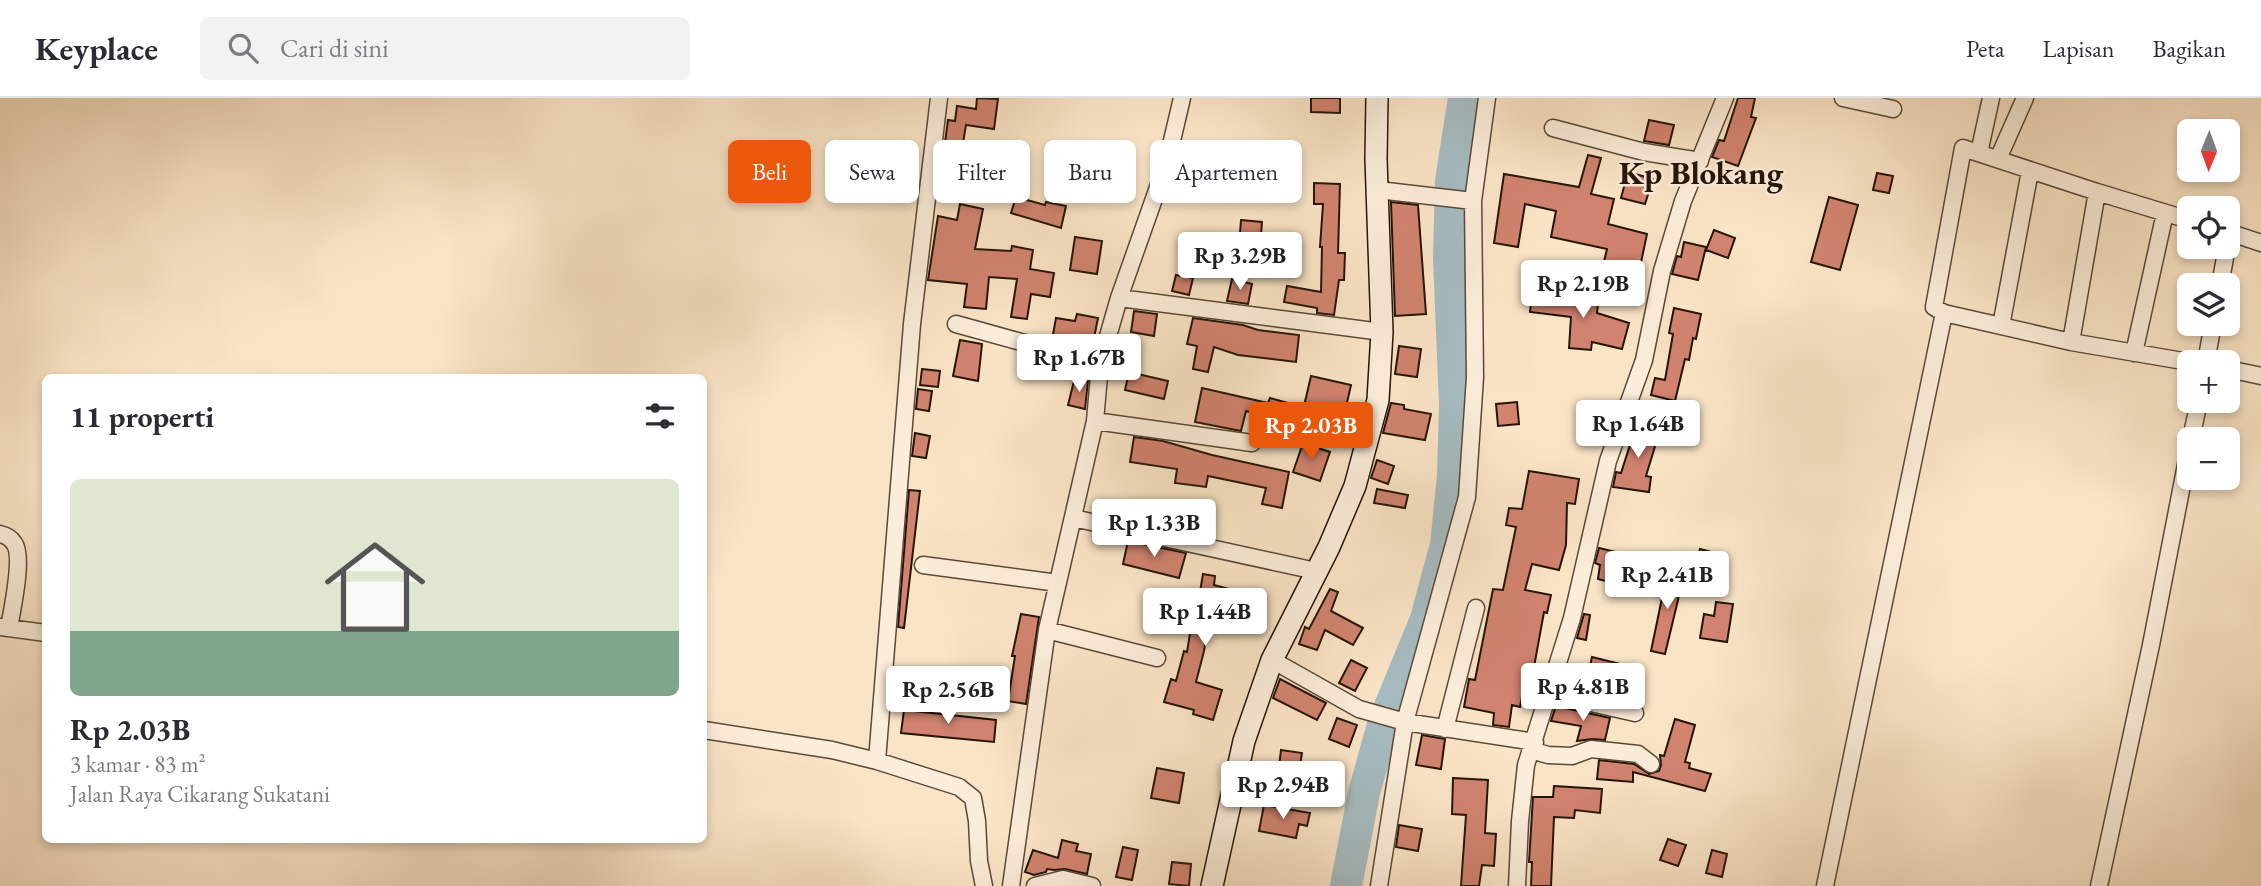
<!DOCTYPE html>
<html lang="id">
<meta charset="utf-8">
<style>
:root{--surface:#fff;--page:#f2f2f3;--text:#2b2b33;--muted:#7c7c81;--line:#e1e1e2;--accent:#ea580c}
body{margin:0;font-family:"EB Garamond",serif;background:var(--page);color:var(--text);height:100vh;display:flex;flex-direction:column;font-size:26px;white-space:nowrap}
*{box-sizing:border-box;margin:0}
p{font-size:23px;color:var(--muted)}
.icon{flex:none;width:38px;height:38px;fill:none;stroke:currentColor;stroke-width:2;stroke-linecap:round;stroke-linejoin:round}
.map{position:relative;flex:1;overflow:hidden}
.sheet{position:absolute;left:42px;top:276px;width:665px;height:469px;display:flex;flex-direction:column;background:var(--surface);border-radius:10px;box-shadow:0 4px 10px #0003}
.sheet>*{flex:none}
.banner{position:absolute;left:728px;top:42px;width:665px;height:63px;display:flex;gap:14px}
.needle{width:46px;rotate:181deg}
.controls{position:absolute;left:2177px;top:21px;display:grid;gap:14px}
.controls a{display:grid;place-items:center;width:63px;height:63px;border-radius:10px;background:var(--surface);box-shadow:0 4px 10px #0003;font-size:35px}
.price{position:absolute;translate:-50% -60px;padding:0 16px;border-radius:7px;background:#fff;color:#222;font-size:23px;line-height:46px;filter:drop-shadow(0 2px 4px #0008)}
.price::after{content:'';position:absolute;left:50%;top:42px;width:21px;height:16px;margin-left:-10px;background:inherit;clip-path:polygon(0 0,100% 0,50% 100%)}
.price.selected{background:var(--accent);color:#fff}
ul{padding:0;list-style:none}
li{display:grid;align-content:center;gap:14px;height:371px;padding:0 28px}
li+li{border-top:2px solid var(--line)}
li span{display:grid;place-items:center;height:217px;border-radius:10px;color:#555}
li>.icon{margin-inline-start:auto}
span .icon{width:126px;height:126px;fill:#fffc;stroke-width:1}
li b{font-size:30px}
h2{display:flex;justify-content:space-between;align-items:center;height:84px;padding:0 28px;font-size:30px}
.tag{padding:0 24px;border-radius:10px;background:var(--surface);box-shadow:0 4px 10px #0003;font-size:24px;line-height:63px}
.tag.selected{background:var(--accent);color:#fff}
header{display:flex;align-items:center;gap:42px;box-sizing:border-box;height:98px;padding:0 35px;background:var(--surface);border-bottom:2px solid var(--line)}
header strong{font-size:33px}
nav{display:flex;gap:38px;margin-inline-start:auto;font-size:24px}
.search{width:490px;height:63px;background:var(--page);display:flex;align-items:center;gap:18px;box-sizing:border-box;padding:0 24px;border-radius:10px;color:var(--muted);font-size:26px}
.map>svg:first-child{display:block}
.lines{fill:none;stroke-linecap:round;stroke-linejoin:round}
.river{stroke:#a5bbc1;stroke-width:32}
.building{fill:#d1836f;stroke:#251507;stroke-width:2}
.street-casing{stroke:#5a4937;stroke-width:19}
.secondary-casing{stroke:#251507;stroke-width:24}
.street{stroke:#fcedda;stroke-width:16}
.secondary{stroke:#fcedda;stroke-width:21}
.labels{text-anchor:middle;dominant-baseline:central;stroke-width:5;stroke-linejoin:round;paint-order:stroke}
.neighbourhood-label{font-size:33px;font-weight:bold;fill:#251507;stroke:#fcedda}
</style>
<header>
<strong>Keyplace</strong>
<div class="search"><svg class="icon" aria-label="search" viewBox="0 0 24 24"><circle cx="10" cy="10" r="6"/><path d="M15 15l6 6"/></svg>Cari di sini</div>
<nav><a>Peta</a><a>Lapisan</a><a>Bagikan</a></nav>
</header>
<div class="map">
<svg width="2261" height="788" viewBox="0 0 2261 788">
<rect width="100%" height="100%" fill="#fae4c6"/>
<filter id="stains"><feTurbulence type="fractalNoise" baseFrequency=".00286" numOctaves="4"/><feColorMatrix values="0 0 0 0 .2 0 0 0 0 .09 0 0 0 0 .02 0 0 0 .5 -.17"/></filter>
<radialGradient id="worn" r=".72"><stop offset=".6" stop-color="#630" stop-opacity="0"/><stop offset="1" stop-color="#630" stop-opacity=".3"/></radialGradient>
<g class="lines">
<!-- river -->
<path class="river" d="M1346,788L1364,695L1384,623L1426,521L1446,447L1453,378L1455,307L1449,160L1451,83L1464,0"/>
</g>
<!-- building -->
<path class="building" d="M977,0L998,1L994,31L966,27L961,57H965L960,85L940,82L948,22L955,23L957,8L976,11Z
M1311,0H1340V15L1311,14Z
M1738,0H1755L1751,19L1756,20L1738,68L1712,59L1719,42L1724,43Z
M1649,22L1674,27L1669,47L1644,43Z
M1588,57L1601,60L1591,96L1614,101L1608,126L1647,136L1636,188L1600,180L1607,151L1551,139L1556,113L1525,106L1518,149L1494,145L1504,76L1579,89Z
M1628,74L1653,81L1645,106L1621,100Z
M1877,75L1893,78L1889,95L1873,92Z
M1314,85L1340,86L1338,155H1345L1344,182H1339L1334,217L1317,215V210L1284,204L1287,188L1321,194L1322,149H1320L1323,106H1314Z
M1016,99L1045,107L1046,104L1066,108L1061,130L1011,115Z
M1829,99L1858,107L1840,172L1811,164Z
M1391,104L1418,107L1426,216L1395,218Z
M960,106L983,111L975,151L1011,153L1012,148L1033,152L1030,171L1054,175L1050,199L1031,196L1027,221L1011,219L1017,181L989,179L986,211L964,209L967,186L928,182L938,118L957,122Z
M1241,122L1262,124L1260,150L1239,148Z
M1714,132L1735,140L1728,160L1706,152Z
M1075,139L1102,143L1097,176L1070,172Z
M1684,144L1706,149L1698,182L1672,176L1677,158L1681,159Z
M1176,177L1193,180L1189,197L1172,193Z
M1232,181L1252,186L1248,206L1227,203Z
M1578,194L1599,198L1597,215L1629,225L1622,251L1592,244L1591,252L1569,250L1571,219L1530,214L1532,195L1577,200Z
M1674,210L1701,216L1696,241L1693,240L1689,262L1685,261L1675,303L1651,297L1655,280L1665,282L1673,236L1669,235Z
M1134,213L1157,216L1154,238L1131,234Z
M1077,216L1098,220L1093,245L1071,240L1070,247L1052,242L1056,220L1075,223Z
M1193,220L1243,227L1258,232L1299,237L1296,264L1238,257L1214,249L1208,274L1193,271L1197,248L1187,246Z
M960,242L982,246L978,283L953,278Z
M1399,248L1421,251L1417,279L1395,276Z
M922,271L940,273L938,289L920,287Z
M1129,274L1168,283L1164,301L1125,292Z
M1311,278L1351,287L1344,318L1320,313L1316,323L1301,321Z
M1075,279L1088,283L1085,311L1068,307Z
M1202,290L1268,305L1270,300L1295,307L1290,325L1246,313L1241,333L1195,324Z
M918,291L932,293L929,313L916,311Z
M1517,304L1519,326L1498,328L1496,306Z
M1391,305L1404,307V311L1431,316L1425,342L1383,335Z
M1637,325L1660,332L1646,378L1651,379L1649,394L1613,389L1616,374L1621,375Z
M915,335L930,338L926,360L912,358Z
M1134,339L1163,343L1212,357L1289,374L1282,410L1262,406L1266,390L1208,378L1206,389L1175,385L1177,371L1130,364Z
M1303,345L1330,354L1320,383L1293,374Z
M1377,362L1394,368L1388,386L1371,380Z
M1529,373L1579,381L1575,406L1567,405L1566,447L1559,472L1532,466L1525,492L1551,497L1547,515L1544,514L1534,569L1528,568L1520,609L1512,607L1509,629L1493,627L1494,615L1464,609L1469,581L1475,582L1493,491L1503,492L1516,429L1506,427L1509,410L1522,411Z
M1377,391L1408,397L1405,410L1374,405Z
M909,392L920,393L904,530L898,529Z
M1128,443L1186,455L1179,480L1123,466Z
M1599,450L1628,457L1621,487L1598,481L1600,467L1595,465Z
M1700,451L1719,456L1713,481L1693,476Z
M1664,474L1682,476L1678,502L1665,556L1651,553L1662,500Z
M1203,476L1215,478L1214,487L1258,499L1253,520L1211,510L1204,553L1196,584L1222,592L1213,622L1193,616L1194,612L1164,604L1171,581L1176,583L1184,553L1187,554L1193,517L1196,518Z
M1330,491L1338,494L1331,513L1363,530L1353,547L1325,532L1317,552L1299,546L1305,529L1309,531Z
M1716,504L1733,506L1727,544L1700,540L1704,516L1714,518Z
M1021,516L1039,519L1026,606L1008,603L1015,558H1012Z
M1584,516L1590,517L1586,542L1577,540Z
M1592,559L1624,567L1619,589L1587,581Z
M1351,562L1367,570L1355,593L1339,585Z
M1280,581L1326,605L1317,622L1273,600Z
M1556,608L1610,620L1605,642L1592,641L1577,643L1581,628L1551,623Z
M904,612L996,622L994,644L901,635Z
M1337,620L1357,627L1349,649L1329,641Z
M1675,621L1695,627L1685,664L1690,665L1689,670L1711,676L1705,693L1633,674V684L1597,681L1599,662L1634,666L1649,676L1659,673L1661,667L1660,657L1664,658Z
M1422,637L1445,641L1441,671L1416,667Z
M1281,652L1302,655L1298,680L1278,677Z
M1157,670L1184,675L1179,705L1151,700Z
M1453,680L1488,682L1485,735L1496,736L1494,768L1482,767L1479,788H1461L1466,717L1452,716Z
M1554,688L1602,691L1600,715L1575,712L1574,720L1554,719L1551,788H1531L1532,764H1529L1533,699H1553Z
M1264,707L1310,715L1307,728L1299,726L1296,740L1259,733Z
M1399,727L1422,731L1418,753L1396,749Z
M1668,741L1686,747L1678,768L1660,762Z
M1062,742L1078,746L1076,753L1091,756L1087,776L1065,771L1054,772L1047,771L1046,774L1034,777L1025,774L1033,752L1058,760Z
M1123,749L1138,752L1132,782L1116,779Z
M1712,752L1727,756L1722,779L1706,775Z
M1172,764L1191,766L1189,788L1169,786Z"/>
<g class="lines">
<defs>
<path id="street" d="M1843,0L1893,11
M1553,30L1644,54L1700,63
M1963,50L2097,94L2071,244L1944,215L1934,209Z
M1979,55L1991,0
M1998,61L2025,0
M1378,92L1473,103
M2097,94L2189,122
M2228,134L2261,145
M2220,187L2227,149
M1119,200L1382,234
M956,226L1100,266
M2001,228L2030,73
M2071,244L2189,264
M2134,255L2165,115
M2206,264L2213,226
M2228,271L2261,278
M1095,323L1252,345
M2191,341L2199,303
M1073,420L1316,473
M0,436C5,437 11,440 14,445C24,458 12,512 9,530
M923,467L1058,485
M0,529L46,535
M1047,532L1157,560
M1272,562L1359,611L1405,624L1535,644
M1547,595L1635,615
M1445,631L1476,510
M704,632L832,652L877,663L959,689L973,700L977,723L979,763L984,788
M1531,652L1548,657L1572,658L1591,651L1638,656L1651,666
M877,663L912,226L939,0
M1011,788L1047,532L1095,323L1100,266L1119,200L1167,64L1182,0
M1035,788L1063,781L1092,788
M1379,788L1405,624L1467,399L1475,279L1473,103L1487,0
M1517,788L1520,723L1526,667L1572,520L1608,363L1644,262L1662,173L1683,103L1725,0
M1825,788L1944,215
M2099,788L2151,547L2189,351"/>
<path id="secondary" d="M1212,788L1244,643L1272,562L1329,449L1355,388L1378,302L1382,234L1376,61L1377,0"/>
</defs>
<!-- street casing -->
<use href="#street" class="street-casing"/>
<!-- secondary casing -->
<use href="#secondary" class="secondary-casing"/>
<!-- street -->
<use href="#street" class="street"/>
<!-- secondary -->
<use href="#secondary" class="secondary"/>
</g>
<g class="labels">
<!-- neighbourhood labels -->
<g class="neighbourhood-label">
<text x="1701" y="74">Kp Blokang</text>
</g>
</g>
<rect width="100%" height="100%" filter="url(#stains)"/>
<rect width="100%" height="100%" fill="url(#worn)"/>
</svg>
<div class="controls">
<a><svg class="needle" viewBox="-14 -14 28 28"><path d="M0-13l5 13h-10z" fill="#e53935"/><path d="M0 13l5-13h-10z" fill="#7c7c81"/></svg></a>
<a><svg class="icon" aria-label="locate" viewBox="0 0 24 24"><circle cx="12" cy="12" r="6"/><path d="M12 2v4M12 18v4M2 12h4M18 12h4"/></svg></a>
<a><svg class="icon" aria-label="layers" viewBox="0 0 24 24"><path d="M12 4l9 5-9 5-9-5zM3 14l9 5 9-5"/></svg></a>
<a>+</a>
<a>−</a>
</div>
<b class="price" style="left:1240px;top:194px">Rp 3.29B</b>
<b class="price" style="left:1583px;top:222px">Rp 2.19B</b>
<b class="price" style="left:1079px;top:296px">Rp 1.67B</b>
<b class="price" style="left:1638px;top:362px">Rp 1.64B</b>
<b class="price selected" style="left:1311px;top:364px">Rp 2.03B</b>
<b class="price" style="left:1154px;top:461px">Rp 1.33B</b>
<b class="price" style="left:1667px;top:513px">Rp 2.41B</b>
<b class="price" style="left:1205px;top:550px">Rp 1.44B</b>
<b class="price" style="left:1583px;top:625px">Rp 4.81B</b>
<b class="price" style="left:948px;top:628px">Rp 2.56B</b>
<b class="price" style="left:1283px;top:723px">Rp 2.94B</b>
<div class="banner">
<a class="tag selected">Beli</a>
<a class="tag">Sewa</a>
<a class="tag">Filter</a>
<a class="tag">Baru</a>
<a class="tag">Apartemen</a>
</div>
<section class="sheet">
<h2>11 properti<svg class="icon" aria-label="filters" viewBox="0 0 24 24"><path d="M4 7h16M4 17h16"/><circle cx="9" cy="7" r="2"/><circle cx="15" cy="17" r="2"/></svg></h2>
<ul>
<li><span style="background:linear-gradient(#dfe7d0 70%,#7fa58c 0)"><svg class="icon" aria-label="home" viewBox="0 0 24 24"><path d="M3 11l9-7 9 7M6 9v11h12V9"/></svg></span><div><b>Rp 2.03B</b><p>3 kamar · 83 m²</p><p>Jalan Raya Cikarang Sukatani</p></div></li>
</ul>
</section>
</div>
